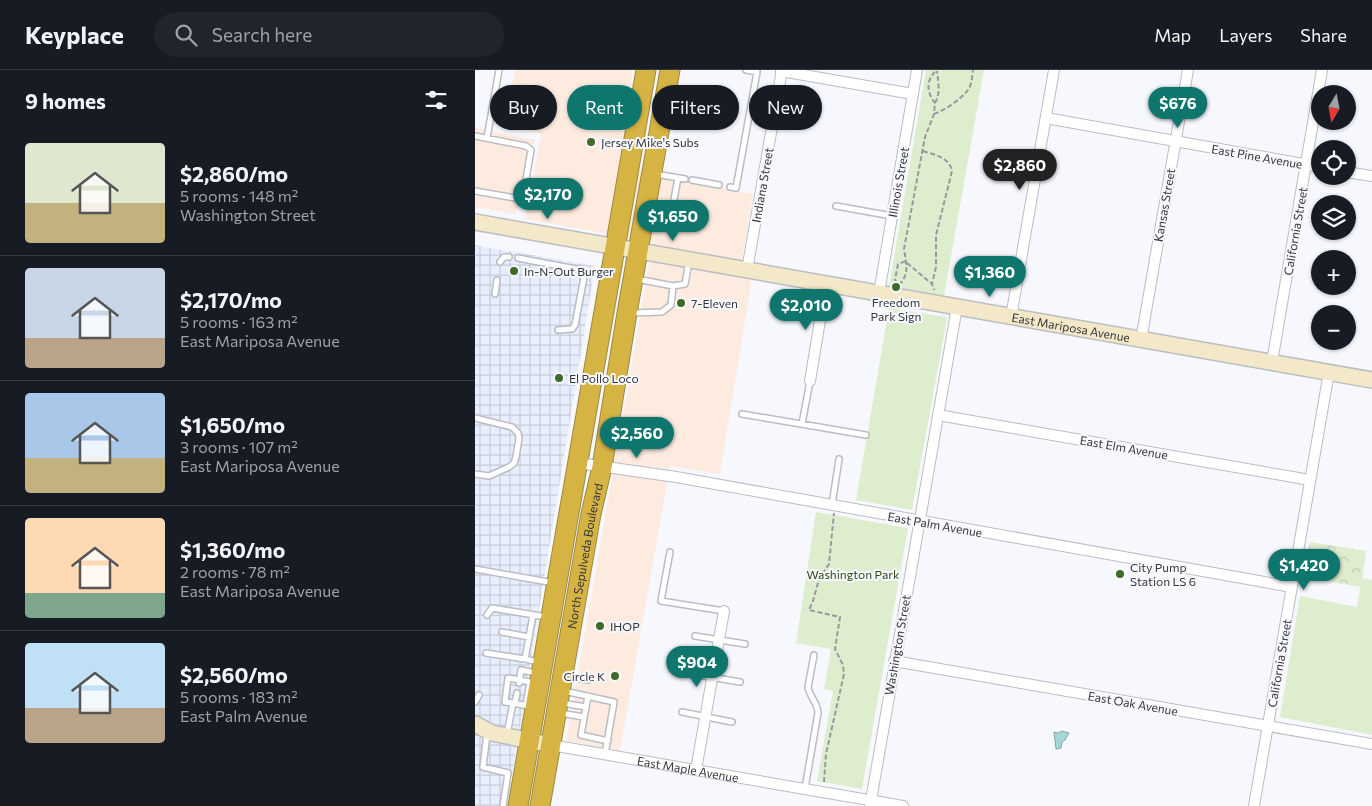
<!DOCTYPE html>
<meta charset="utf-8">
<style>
:root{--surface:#171b24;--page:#20242c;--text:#f1f3f6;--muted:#9ea1a6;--line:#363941;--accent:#0f766e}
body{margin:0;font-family:Commissioner,sans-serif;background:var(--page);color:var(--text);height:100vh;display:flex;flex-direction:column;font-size:19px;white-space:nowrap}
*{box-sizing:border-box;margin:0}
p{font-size:16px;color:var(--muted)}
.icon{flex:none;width:28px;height:28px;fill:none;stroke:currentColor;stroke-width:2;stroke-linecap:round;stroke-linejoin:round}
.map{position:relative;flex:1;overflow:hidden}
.side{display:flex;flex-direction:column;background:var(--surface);width:475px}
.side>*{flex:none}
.top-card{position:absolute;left:15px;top:15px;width:475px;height:45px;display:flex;gap:10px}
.needle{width:32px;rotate:190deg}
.tools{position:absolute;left:836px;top:15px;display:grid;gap:10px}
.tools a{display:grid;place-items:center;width:45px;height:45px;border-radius:50%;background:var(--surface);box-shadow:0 1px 4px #0004;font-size:25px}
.price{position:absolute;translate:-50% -42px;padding:0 11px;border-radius:18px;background:var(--accent);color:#fff;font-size:16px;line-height:32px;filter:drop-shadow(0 1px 2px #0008)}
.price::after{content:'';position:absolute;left:50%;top:30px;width:15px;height:11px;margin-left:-8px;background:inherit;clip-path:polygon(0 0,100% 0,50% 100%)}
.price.active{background:#222;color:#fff}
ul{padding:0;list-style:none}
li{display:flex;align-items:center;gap:15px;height:125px;padding:0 25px}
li+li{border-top:1px solid var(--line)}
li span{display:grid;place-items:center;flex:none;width:140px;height:100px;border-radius:5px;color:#555}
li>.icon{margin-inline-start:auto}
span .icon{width:60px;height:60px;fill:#fffc;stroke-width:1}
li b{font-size:21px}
h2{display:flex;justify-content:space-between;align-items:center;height:60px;padding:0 25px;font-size:21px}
.pill{padding:0 18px;border-radius:22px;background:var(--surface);box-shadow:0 1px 4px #0004;font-size:18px;line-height:45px}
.pill.active{background:var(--accent);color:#fff}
header{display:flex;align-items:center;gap:30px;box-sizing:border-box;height:70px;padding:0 25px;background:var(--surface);border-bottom:1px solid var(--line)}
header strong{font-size:24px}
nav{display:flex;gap:28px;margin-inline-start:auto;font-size:18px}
.search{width:350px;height:45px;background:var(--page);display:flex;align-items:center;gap:12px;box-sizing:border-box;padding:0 18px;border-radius:28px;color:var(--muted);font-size:19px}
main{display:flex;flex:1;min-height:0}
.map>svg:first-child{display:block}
.commercial{fill:#fdebe0}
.industrial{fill:url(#industrial-grid)}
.forest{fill:url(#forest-crowns)}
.park{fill:#deedce}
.water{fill:#a6d6d7;stroke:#84a6a8}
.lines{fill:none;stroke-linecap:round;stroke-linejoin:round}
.lane-casing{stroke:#babdc4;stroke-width:8}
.street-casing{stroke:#babdc4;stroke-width:12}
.secondary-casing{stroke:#babdc4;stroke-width:18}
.highway-casing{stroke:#9e8840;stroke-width:21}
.path{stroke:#97999e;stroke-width:2;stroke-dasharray:5 2.5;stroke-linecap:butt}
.lane{stroke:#fff;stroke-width:5}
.street{stroke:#fff;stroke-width:10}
.secondary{stroke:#f3e8c7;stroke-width:15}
.highway{stroke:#d6b444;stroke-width:19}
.poi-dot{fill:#406a27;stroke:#f6f8fe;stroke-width:2}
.labels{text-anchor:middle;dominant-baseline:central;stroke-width:4;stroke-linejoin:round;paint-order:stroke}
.poi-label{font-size:12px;fill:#353639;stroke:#f6f8fe;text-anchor:start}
.street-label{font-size:12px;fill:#353639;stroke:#f6f8fe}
.park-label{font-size:12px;fill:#314612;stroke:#f6f8fe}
</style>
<header>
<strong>Keyplace</strong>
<div class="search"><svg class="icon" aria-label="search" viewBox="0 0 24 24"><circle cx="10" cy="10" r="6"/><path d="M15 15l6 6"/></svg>Search here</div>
<nav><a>Map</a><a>Layers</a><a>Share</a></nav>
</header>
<main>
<section class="side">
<h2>9 homes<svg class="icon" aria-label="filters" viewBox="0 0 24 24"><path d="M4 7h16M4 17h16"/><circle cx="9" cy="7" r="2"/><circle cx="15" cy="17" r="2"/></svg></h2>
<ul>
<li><span style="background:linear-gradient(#dfe7d0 60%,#c2b280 0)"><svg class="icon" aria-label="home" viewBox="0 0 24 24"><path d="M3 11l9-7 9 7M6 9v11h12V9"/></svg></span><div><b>$2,860/mo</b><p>5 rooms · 148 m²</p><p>Washington Street</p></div></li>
<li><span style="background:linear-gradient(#c9d6e8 70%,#b9a48a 0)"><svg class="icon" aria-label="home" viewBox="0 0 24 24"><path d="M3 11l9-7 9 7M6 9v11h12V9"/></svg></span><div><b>$2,170/mo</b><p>5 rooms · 163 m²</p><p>East Mariposa Avenue</p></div></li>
<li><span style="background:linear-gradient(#a9c7e8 65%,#c2b280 0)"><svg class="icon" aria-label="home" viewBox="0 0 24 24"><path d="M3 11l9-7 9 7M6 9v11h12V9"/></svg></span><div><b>$1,650/mo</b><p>3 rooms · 107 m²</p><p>East Mariposa Avenue</p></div></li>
<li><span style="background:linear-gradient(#ffd9b3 75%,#7fa58c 0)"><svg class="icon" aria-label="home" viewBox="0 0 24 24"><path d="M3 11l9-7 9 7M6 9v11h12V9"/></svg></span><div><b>$1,360/mo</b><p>2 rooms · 78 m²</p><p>East Mariposa Avenue</p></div></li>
<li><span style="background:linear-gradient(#bfe0f5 65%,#b9a48a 0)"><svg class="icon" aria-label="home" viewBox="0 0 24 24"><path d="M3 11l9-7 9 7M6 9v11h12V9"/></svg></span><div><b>$2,560/mo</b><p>5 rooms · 183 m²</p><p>East Palm Avenue</p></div></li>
</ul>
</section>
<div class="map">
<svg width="897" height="736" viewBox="0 0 897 736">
<defs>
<pattern id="industrial-grid" width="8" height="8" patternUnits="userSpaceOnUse" patternTransform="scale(1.25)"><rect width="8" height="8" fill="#e8eefd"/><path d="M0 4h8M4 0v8" fill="none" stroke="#c8cdda"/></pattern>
<pattern id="forest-crowns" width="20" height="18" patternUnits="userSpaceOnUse" patternTransform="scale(1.25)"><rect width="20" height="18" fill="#deedce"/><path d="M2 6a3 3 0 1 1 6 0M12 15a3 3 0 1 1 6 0" fill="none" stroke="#bfccb2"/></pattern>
</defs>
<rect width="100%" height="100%" fill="#f6f8fe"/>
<!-- commercial -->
<path class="commercial" d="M40,0H158L144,99L278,124L267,191L276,214L245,404L195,396L145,681L91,671L178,172L50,149L66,64L30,56Z
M0,58L60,70L41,144L0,137Z"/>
<!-- industrial -->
<path class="industrial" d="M0,175L120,196L32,736H0Z"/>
<!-- forest -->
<path class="forest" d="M835,472L891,481L886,517L828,507Z"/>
<!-- park -->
<path class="park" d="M451,0H509L469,226L414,216Z
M414,238L471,247L472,249L437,440L381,430Z
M341,442L433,458L387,719L342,711L358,621L349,619L356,579L321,573Z
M887,508L897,510V665L805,647L825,526L882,537Z"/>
<!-- water -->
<path class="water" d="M587,661L594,663L590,670L587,672L586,678L581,679L579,662L583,663Z"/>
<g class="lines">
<defs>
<path id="lane" d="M0,66L51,76L56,80L49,121L40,128L0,121
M12,68L24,0
M180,104L210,109
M217,110L244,115
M255,117L261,118L282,2L271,0
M361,136L417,146
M172,148L195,151L203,108
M43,188L106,200L110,202L100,255L97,259L83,260
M25,192L29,187H34
M198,216L210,214L214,192
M20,224L22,210
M155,243L187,242L196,235L198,216L162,209
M267,344L391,365
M0,348L37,357L43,363L44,368L41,387L39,393L34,397L14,406L0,404
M327,354L335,311
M357,435L364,389
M195,482L186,531L249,541
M0,499L79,513
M12,545L17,538L72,547
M58,545L50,589L64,592
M27,562L54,567
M220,566L270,574
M11,583L50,589
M212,603L265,612
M91,606L113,610
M44,613L46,600L61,603
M89,621L139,632L130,684
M113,626L106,665L133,671
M0,632L4,625
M38,633L30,632L33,608L55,612L51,635
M40,633L42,623
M87,633L111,637
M207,642L257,652
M85,643L109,647
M12,664L8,697L33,703L28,736
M32,664L38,633L53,636
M330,718L343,643C343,633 334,626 333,617L339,585"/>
<g id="street">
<path d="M306,1L438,24"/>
<path d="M571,48L845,97"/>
<path d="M872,102L897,106"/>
<path d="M272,200L307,0"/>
<path d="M404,223L442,0"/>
<path d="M536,247L579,0"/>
<path d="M666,270L713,0"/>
<path d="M797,292L847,0"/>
<path d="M335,311L351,214"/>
<path d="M463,345L835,410"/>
<path d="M103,393L201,407L817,517"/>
<path d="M419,591L897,674"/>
<path id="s1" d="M76,675L428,736"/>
<path d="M221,700L249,541"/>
<path d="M395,736L482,237"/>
<path d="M779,736L854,302"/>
</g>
<g id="secondary">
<path id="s2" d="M0,152L897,310"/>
<path d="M0,654L17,663L76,675"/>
</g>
<g id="highway">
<path d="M43,736L171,0"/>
<path id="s3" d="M65,736L116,444L127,397L152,243L195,0"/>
</g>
</defs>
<!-- lane casing -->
<use href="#lane" class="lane-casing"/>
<!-- street casing -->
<use href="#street" class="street-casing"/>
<!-- secondary casing -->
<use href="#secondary" class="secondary-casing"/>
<!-- highway casing -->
<use href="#highway" class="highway-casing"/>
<!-- path -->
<path class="path" d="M460,33C466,23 463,11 462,1
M459,44C470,40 485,30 493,20C497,15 497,6 498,0
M448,81C460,85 474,87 477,101L461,165V197L457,214
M432,193L457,214L459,220
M422,213L420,210L423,194L431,191
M424,215C435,204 431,193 429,179L450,67L459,44L460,33C451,22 451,9 462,0
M349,712L351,684L369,604L368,595L360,579L365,547L334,540L338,531L344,509L354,494L359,443"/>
<!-- lane -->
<use href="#lane" class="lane"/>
<!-- street -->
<use href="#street" class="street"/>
<!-- secondary -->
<use href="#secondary" class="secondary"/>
<!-- highway -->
<use href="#highway" class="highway"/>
</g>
<!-- markers -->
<g class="poi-dot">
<circle cx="116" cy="72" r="5"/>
<circle cx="39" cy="201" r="5"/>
<circle cx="421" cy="217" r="5"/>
<circle cx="206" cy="233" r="5"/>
<circle cx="84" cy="308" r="5"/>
<circle cx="645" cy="504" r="5"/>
<circle cx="125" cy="556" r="5"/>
<circle cx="140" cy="606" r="5"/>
</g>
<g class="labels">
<!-- poi labels -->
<g class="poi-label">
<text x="126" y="72">Jersey Mike's Subs</text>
<text x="49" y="201">In-N-Out Burger</text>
<text x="421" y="232" text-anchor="middle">Freedom<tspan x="421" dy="14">Park Sign</tspan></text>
<text x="216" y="233">7-Eleven</text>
<text x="94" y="308">El Pollo Loco</text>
<text x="655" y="497">City Pump<tspan x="655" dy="14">Station LS 6</tspan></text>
<text x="135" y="556">IHOP</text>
<text x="130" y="606" text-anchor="end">Circle K</text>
</g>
<!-- street labels -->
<g class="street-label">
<text transform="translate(782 86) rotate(10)">East Pine Avenue</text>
<text transform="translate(423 112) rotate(-80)">Illinois Street</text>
<text transform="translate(287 115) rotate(-80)">Indiana Street</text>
<text transform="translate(689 135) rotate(-80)">Kansas Street</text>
<text transform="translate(820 161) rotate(-80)">California Street</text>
<text stroke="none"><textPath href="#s2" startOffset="605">East Mariposa Avenue</textPath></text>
<text transform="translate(649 377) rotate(10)">East Elm Avenue</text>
<text transform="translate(460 454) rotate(10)">East Palm Avenue</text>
<text stroke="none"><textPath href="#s3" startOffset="254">North Sepulveda Boulevard</textPath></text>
<text transform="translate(422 575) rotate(-80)">Washington Street</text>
<text transform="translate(804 593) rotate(-80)">California Street</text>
<text transform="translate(658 633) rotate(10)">East Oak Avenue</text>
<text stroke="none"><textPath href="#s1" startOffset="139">East Maple Avenue</textPath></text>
</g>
<!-- park labels -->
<g class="park-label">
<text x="378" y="504">Washington Park</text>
</g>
</g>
</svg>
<div class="tools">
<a><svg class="needle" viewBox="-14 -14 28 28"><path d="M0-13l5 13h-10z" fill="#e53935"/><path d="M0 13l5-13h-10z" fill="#9ea1a6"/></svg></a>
<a><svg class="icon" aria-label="locate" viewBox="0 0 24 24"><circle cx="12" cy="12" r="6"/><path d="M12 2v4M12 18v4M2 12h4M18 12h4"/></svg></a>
<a><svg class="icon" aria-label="layers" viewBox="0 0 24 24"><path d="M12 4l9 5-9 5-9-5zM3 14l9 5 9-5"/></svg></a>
<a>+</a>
<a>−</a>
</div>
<b class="price" style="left:703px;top:59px">$676</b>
<b class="price active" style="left:545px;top:121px">$2,860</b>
<b class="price" style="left:73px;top:150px">$2,170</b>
<b class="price" style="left:198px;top:172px">$1,650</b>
<b class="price" style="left:515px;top:228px">$1,360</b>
<b class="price" style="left:331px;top:261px">$2,010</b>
<b class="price" style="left:162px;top:389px">$2,560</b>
<b class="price" style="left:829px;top:521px">$1,420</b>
<b class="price" style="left:222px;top:618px">$904</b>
<div class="top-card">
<a class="pill">Buy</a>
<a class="pill active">Rent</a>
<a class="pill">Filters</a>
<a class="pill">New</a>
</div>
</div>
</main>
